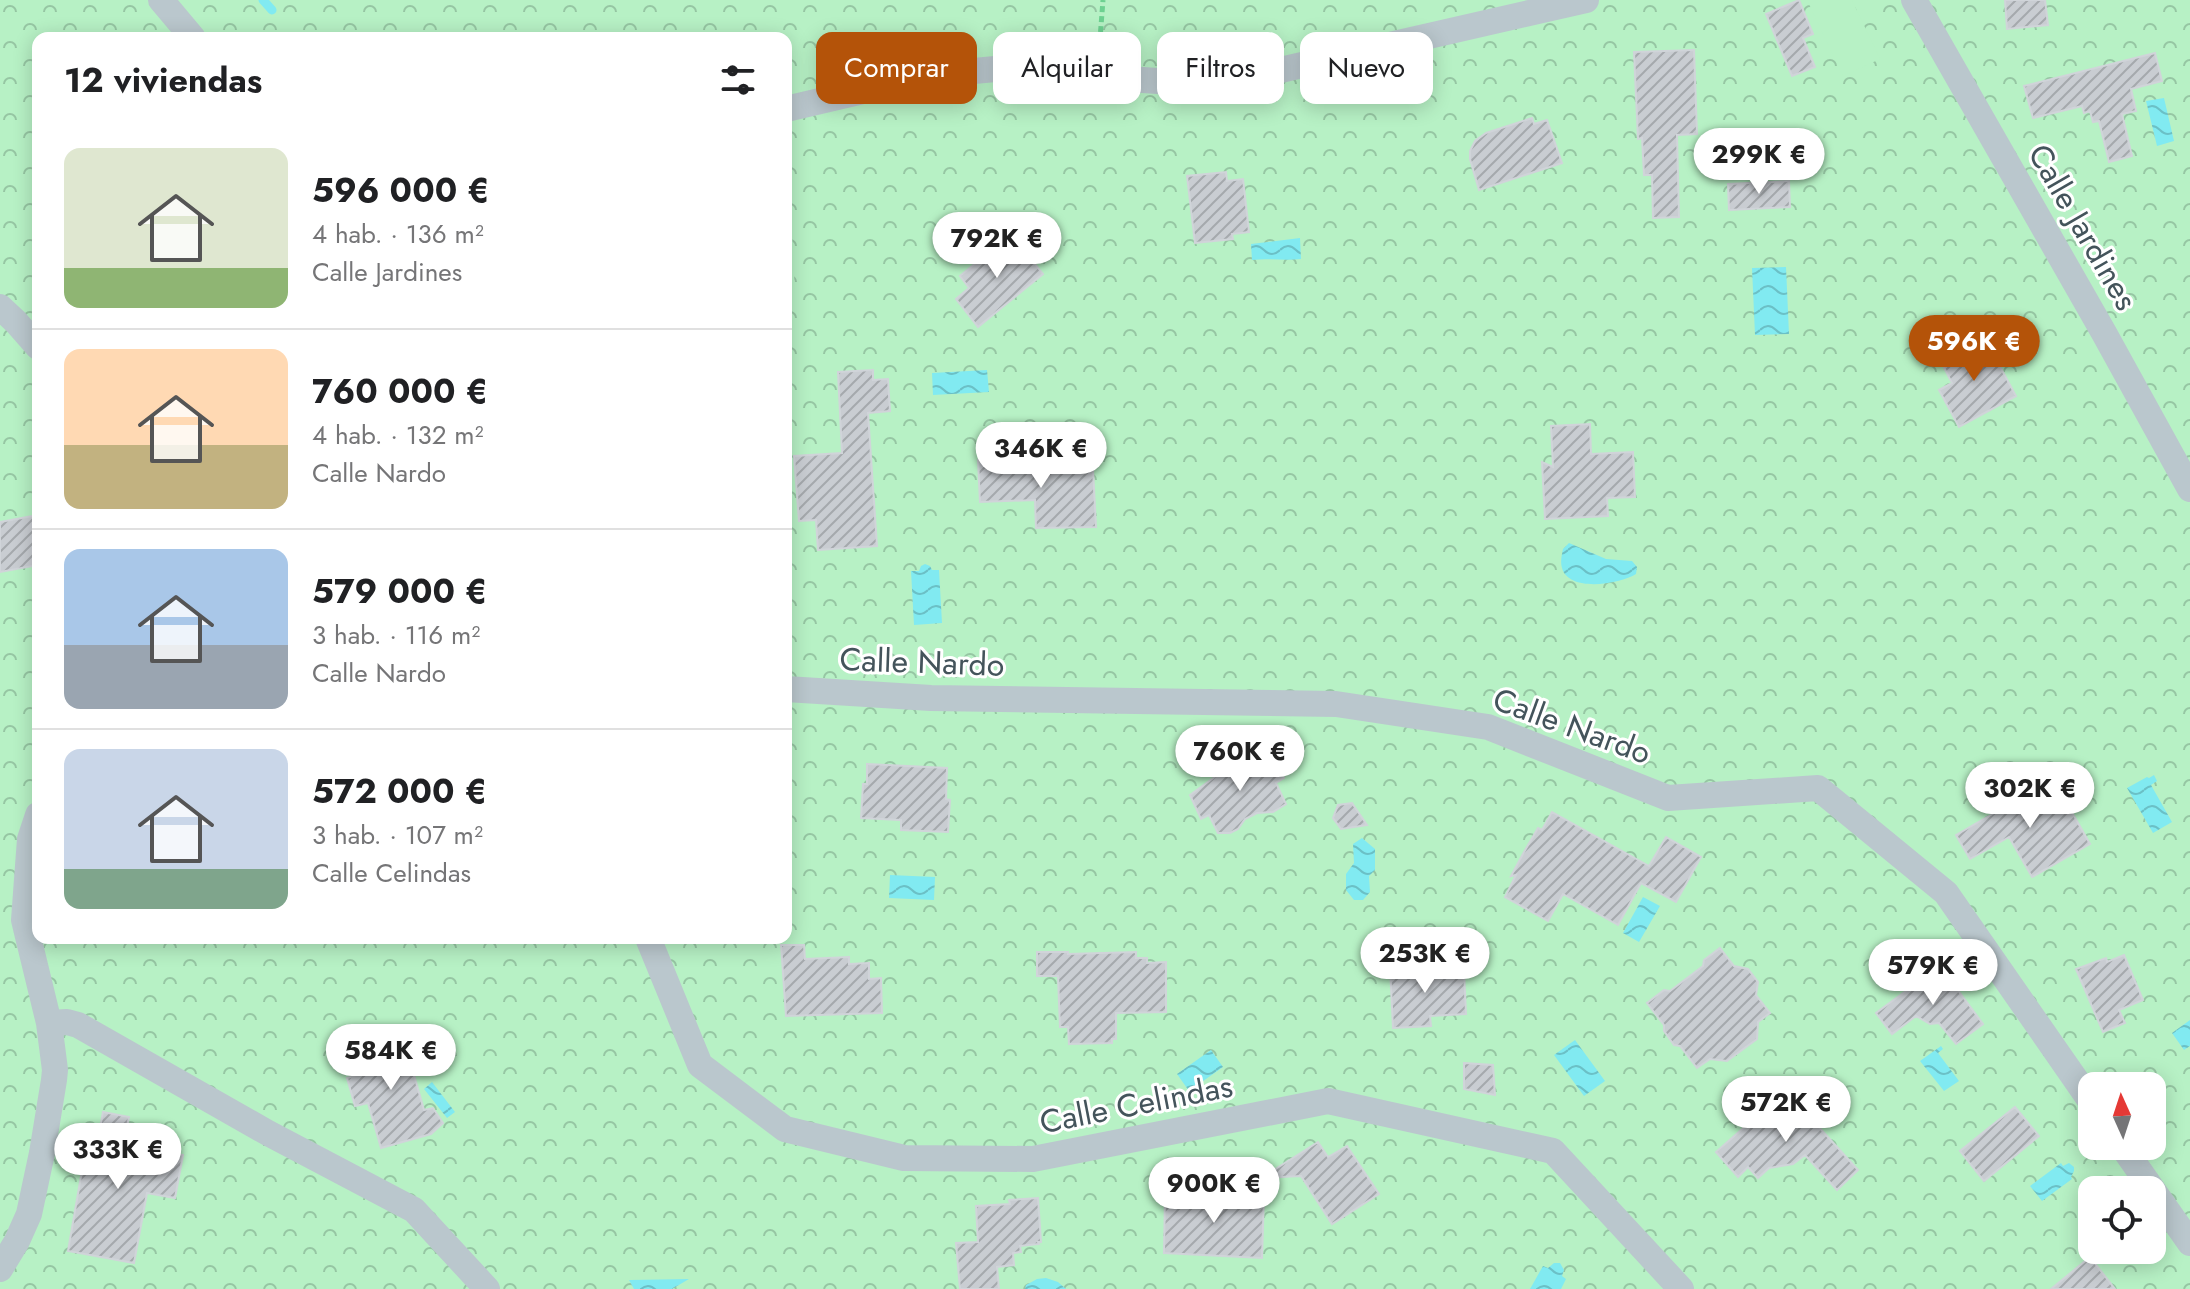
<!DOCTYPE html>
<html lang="es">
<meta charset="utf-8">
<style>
:root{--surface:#fff;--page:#f2f2f2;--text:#202124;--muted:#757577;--line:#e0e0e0;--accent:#b45309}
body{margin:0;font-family:Jost,sans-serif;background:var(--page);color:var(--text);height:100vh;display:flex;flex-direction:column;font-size:30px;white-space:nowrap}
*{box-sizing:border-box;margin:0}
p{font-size:26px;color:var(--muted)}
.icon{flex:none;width:44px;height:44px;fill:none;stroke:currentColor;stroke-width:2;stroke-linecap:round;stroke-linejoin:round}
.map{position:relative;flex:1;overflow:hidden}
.sheet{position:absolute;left:32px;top:32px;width:760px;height:912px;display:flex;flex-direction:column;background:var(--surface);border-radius:16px;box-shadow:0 4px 20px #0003}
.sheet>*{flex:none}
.banner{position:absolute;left:816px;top:32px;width:760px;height:72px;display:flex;gap:16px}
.needle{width:52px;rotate:357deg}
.buttons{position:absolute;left:2078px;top:1072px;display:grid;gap:16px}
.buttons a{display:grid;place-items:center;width:88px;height:88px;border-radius:16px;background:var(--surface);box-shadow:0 4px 20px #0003;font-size:40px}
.price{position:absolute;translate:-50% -68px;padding:0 18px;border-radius:28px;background:#fff;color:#222;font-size:26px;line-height:52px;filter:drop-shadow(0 2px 4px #0008)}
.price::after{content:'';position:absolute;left:50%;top:48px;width:24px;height:18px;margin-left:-12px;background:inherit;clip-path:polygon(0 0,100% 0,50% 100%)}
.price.selected{background:var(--accent);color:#fff}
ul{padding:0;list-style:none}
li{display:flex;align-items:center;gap:24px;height:200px;padding:0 32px}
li+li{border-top:2px solid var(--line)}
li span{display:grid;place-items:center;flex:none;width:224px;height:160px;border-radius:16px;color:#555}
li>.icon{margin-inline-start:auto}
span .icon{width:96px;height:96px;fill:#fffc;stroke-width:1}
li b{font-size:34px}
h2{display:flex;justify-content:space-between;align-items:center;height:96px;padding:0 32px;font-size:34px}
.tag{padding:0 28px;border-radius:16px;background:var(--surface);box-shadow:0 4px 20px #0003;font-size:28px;line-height:72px}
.tag.selected{background:var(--accent);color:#fff}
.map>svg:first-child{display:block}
.forest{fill:url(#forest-crowns);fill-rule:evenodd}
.garden{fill:#b7f1c5}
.water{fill:url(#water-waves)}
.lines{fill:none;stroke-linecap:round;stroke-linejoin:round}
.stream{stroke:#81eaf1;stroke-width:9}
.building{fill:url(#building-hatch);stroke:#d0d4d9;stroke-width:2}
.path{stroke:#6dd191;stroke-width:5;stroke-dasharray:6 4;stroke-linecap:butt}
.minor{stroke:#bac7cd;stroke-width:26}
.labels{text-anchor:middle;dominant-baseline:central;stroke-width:6;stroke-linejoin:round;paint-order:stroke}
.street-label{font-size:32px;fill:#44545b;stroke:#fff}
</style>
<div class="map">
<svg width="2190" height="1289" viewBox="0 0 2190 1289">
<defs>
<pattern id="forest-crowns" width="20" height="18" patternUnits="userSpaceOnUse" patternTransform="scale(2)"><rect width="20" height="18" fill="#b7f1c5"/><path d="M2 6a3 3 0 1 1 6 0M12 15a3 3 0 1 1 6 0" fill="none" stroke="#96c6a3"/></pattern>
<pattern id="water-waves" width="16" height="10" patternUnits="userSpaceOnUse" patternTransform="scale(2)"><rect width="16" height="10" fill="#81eaf1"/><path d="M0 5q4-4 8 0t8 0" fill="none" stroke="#6bc0c6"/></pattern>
<pattern id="building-hatch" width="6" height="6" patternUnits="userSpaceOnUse" patternTransform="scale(2)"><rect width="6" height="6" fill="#c9cdd2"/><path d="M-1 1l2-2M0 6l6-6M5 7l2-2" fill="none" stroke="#a5a9ad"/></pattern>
</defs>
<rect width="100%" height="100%" fill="#f0eced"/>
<!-- forest -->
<path class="forest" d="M0,0H2190V1289H0ZM38,38H786V938H38ZM2092,1086H2152V1146H2092ZM2092,1190H2152V1250H2092Z"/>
<!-- garden -->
<path class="garden" d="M1807,0H1852L1880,59L1843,76Z
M786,190H790L795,293H786Z"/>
<!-- water -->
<path class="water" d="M2164,98L2174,141L2157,146L2146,101Z
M1300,238L1301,259C1284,261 1269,258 1252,260L1251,244Z
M1786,267L1789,334L1755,335L1752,268Z
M987,370L989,392L933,395L932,373Z
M1569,543L1606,559L1632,561L1637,567L1636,574C1620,584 1569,593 1562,568C1560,562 1562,554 1563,549Z
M925,564L930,566L932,570H939L942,623L914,625L911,571H919L921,566Z
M2154,775L2157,781L2151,785L2172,822L2153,833L2127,788L2147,777L2149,778Z
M1362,838L1375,849V870L1369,876L1370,892L1363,900H1354L1346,890V874L1354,863L1353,844Z
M890,875L935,877L934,900L889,898Z
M1643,897L1660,906L1639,942L1623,933Z
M2190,1020V1046L2184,1050L2172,1033Z
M1575,1040L1605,1081L1584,1096L1554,1055Z
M1941,1046L1943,1049L1938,1053L1959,1081L1944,1091L1920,1061Z
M1211,1050L1223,1067L1189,1091L1177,1074Z
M432,1082L455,1112L447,1118L424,1089Z
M2061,1163L2063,1166L2069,1163L2074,1167V1171L2071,1177L2072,1179L2042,1201L2030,1186Z
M1554,1263H1560L1564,1270L1562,1276L1566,1279L1561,1289H1530L1543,1266L1548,1268Z
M1046,1278L1058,1282L1066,1289H1025L1026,1285L1037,1279Z
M689,1279L672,1289H634L629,1280Z"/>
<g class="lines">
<!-- stream -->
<path class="stream" d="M263,0L272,10"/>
</g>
<!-- building -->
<path class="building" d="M1799,0L1813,34L1803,38L1815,67L1792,76L1766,14Z
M2005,0H2045L2048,25L2007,29Z
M1694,50L1697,134L1677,135L1679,217L1653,218L1652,175H1644L1642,138L1638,139L1634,52Z
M2155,53L2162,81L2131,89L2136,111L2122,114L2132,156L2109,162L2099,121L2093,122L2090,111L2084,113L2082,106L2033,118L2024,86Z
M1532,118L1534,124L1547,120L1562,163L1479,190L1470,159V151L1475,141L1486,133Z
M1226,172L1227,181L1243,179L1249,232L1232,234L1233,239L1195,243L1187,176Z
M1789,181L1790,207L1729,210L1728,184Z
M1011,234L1043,274L978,327L956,299L969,288L960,276Z
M1969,342L1975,353L1989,346L2016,396L1959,427L1939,390L1952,383L1939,358Z
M873,370V380L888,379L890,411L868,413L877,546L818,550L816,520L799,521L794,456L842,453L838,372Z
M1590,424L1591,454L1633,452L1635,497L1607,498L1608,516L1545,519L1542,462L1553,467L1551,426Z
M1049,458L1050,470L1093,469L1096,527L1036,528L1035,500L980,502L978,460Z
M38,515V565L0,572V522Z
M1271,753L1284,778L1276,783L1286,804L1273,812L1257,813L1245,819L1238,829L1230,833H1218L1209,815L1201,819L1190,795L1242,757L1258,760Z
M867,764L947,768L946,799L950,800L948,832L901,830V820L861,818L863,784H867Z
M2053,779L2090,844L2032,877L2009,837L1970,859L1956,835Z
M1352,803L1367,825L1341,829L1333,818L1338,805Z
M1552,812L1649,866L1666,837L1701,857L1676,902L1641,883L1618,925L1563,894L1548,921L1505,897L1516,875L1511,876L1524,852L1538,828L1542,830Z
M781,945H804L805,959L849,957V964L869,963V979L881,978L882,1013L786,1016Z
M1720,948L1734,966L1748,969L1758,982L1756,995L1770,1013L1758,1022L1757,1039L1727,1061L1710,1059L1697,1068L1680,1046L1674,1045L1664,1031V1025L1647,1003L1664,990L1670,991L1703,966L1704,960Z
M1037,952H1068V954L1136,952V958H1147V963L1166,962V1012L1116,1013V1039H1112V1043L1069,1044L1068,1027H1060L1058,976H1037Z
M2124,955L2143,1000L2119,1010L2125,1023L2103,1032L2076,969L2106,958L2107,962Z
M1428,965V972L1464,970L1466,1014L1430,1016L1431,1026L1393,1028L1390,967Z
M1940,966L1983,1024L1956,1044L1939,1023L1930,1024L1916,1016L1892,1034L1876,1013Z
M402,1033L424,1110L433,1108L443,1123L431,1134L381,1148L368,1103L355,1106L347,1078L360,1074L352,1047Z
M1464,1063L1493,1065L1495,1095L1464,1089Z
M1793,1097L1800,1105L1805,1100L1823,1120L1817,1125L1858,1170L1837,1190L1805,1155L1793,1164L1769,1168L1758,1178L1748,1167L1738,1177L1716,1152L1766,1108L1770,1113L1787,1098L1789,1100Z
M2015,1107L2039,1136L1984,1181L1960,1151Z
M103,1112L129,1117L125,1137L145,1140L143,1147L183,1155L175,1198L147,1193L134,1263L68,1251L88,1136L98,1138Z
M1318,1142L1328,1157L1347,1146L1379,1194L1332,1224L1301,1176L1261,1178Z
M1165,1194L1264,1196L1262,1258L1164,1253Z
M1038,1198L1041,1242H1038L1039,1244L1020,1246L1021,1252L1013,1253L1014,1265L997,1267L999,1289H960L956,1243L978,1242L976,1206L1010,1204L1009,1200Z
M2090,1257L2115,1289H2051Z"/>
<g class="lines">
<!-- path -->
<path class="path" d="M1099,52L1103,0"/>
<!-- minor -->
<path class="minor" d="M161,0L193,38
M1914,0L2104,333L2190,489
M786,109L931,75L1017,67L1097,77L1173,82L1276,71L1586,0
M0,307L16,322L38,347
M786,689L931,698L1336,704L1488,727L1668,798L1818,788L1946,893L2092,1103
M648,938L700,1065L785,1129L904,1158L1033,1159L1328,1101L1553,1151L1681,1289
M49,1023L67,1022L78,1025L268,1133L414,1210L487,1289
M2122,1146L2190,1243
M0,1269L17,1241L29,1214L42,1153L54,1080L55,1070L49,1023L24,920L30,839L38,815"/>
</g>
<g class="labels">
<!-- street labels -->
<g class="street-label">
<text transform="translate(2083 227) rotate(60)">Calle Jardines</text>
<text transform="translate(922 662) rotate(2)">Calle Nardo</text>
<text transform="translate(1572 726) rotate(20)">Calle Nardo</text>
<text transform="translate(1136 1104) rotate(-11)">Calle Celindas</text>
</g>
</g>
</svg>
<div class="buttons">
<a><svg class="needle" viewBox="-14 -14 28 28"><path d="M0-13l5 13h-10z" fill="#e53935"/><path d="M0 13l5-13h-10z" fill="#757577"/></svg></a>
<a><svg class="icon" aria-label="locate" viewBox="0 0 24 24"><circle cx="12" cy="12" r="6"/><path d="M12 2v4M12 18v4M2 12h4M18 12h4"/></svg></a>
</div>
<b class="price" style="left:1759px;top:196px">299K €</b>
<b class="price" style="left:997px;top:280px">792K €</b>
<b class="price selected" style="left:1974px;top:383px">596K €</b>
<b class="price" style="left:1041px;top:490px">346K €</b>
<b class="price" style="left:1240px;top:793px">760K €</b>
<b class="price" style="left:2030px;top:830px">302K €</b>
<b class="price" style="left:1425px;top:995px">253K €</b>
<b class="price" style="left:1933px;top:1007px">579K €</b>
<b class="price" style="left:391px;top:1092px">584K €</b>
<b class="price" style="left:1786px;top:1144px">572K €</b>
<b class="price" style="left:118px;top:1191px">333K €</b>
<b class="price" style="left:1214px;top:1225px">900K €</b>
<div class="banner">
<a class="tag selected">Comprar</a>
<a class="tag">Alquilar</a>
<a class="tag">Filtros</a>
<a class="tag">Nuevo</a>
</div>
<section class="sheet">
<h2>12 viviendas<svg class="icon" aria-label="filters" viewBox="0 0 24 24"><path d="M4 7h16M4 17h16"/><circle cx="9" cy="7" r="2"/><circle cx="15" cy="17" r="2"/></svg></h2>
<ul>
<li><span style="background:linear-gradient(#dfe7d0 75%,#8fb573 0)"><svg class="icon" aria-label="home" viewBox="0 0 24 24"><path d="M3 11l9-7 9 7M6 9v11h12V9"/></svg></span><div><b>596 000 €</b><p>4 hab. · 136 m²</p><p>Calle Jardines</p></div></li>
<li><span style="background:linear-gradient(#ffd9b3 60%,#c2b280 0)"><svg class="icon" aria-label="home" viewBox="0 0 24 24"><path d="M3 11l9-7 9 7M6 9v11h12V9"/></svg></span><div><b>760 000 €</b><p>4 hab. · 132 m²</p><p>Calle Nardo</p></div></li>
<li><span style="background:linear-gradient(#a9c7e8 60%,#9aa5b1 0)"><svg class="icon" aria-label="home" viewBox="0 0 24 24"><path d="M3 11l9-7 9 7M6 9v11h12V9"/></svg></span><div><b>579 000 €</b><p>3 hab. · 116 m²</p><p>Calle Nardo</p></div></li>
<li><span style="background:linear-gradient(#c9d6e8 75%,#7fa58c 0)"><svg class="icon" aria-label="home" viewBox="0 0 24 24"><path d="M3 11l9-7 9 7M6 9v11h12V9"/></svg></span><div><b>572 000 €</b><p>3 hab. · 107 m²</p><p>Calle Celindas</p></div></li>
</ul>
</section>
</div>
